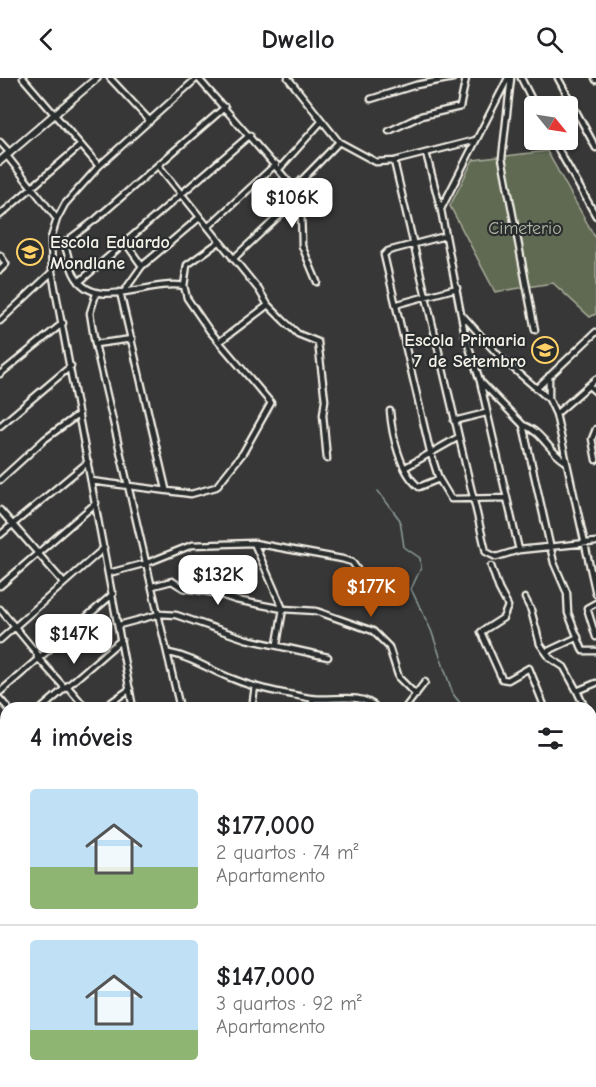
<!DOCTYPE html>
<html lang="pt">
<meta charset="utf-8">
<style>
:root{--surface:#fff;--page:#f6f6f6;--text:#202124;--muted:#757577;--line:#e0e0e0;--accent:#b45309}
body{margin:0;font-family:"Comic Neue",sans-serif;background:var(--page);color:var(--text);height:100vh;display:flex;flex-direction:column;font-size:22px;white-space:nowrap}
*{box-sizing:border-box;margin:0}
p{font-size:20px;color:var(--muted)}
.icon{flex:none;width:33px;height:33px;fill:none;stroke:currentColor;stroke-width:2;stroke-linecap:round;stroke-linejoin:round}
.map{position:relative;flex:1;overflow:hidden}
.sheet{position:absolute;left:0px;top:624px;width:597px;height:386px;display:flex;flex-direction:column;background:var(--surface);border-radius:18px 18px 0 0;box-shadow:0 2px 4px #0004}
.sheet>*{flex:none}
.needle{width:39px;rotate:120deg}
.fabs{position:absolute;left:524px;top:18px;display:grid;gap:12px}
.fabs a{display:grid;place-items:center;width:54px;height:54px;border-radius:6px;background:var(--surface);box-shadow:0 2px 4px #0004;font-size:30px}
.price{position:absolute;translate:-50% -51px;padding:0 14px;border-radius:12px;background:#fff;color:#222;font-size:20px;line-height:39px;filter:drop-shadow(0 2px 3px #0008)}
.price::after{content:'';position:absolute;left:50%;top:36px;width:18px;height:14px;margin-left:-9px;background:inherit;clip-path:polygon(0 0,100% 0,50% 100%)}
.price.current{background:var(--accent);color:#fff}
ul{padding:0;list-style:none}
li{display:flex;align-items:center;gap:18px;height:150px;padding:0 30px}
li+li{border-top:2px solid var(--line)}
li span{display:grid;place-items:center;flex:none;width:168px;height:120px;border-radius:6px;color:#555}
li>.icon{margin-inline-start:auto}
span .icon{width:72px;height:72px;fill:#fffc;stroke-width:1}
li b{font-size:26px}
h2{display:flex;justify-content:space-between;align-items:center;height:72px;padding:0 30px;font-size:26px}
header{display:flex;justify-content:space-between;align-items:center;height:78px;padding:0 30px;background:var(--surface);font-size:27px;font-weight:700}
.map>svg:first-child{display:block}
.green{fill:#606b52;stroke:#aaae9d;stroke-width:1.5}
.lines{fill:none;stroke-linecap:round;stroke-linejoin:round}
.stream{stroke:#8fa09f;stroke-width:1.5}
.river{stroke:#4c6a6f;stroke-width:8}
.street-casing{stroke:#f4f1e8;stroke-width:9}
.secondary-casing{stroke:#f4f1e8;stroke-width:10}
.street{stroke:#2a2d2e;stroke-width:4.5}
.secondary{stroke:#2a2d2e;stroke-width:6}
.labels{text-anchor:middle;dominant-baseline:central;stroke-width:4.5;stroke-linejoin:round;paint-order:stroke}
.park-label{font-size:18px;fill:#b1b5a4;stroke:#2a2d2e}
.poi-label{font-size:18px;font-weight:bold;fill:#f4f1e8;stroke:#2a2d2e;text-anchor:start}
</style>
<header><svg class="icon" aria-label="back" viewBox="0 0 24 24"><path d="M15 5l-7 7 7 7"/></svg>Dwello<svg class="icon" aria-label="search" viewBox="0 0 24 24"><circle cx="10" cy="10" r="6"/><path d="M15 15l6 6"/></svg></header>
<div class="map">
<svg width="596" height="1009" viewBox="0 0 596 1009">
<rect width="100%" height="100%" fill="#383737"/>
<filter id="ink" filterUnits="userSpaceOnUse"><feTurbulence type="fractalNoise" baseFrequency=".0167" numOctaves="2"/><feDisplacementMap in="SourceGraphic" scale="12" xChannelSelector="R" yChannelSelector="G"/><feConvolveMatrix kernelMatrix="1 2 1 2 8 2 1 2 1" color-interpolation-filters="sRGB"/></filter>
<g filter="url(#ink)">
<!-- green -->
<path class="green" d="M547,73L596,161V236L590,239L553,205L495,214L450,128L473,82Z"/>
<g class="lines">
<!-- stream -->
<path class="stream" d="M378,413L400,442L404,469L420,480L421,490L411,511L431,552L453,616L464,630
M591,967L596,971"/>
<!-- river -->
<path class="river" d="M0,848L6,862
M29,1004L32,1009"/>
<defs>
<path id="street" d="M23,0L99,88
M110,0L150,43
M198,0L294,110L301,132L302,168L317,204
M288,0L339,64L376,84L394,83L476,62
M511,0L502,80L535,252
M521,0L535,28
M558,0L596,70
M595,0L596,2
M371,21L416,7L453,0
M389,53L421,38L460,29L466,0
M553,62L596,138
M0,64L10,75
M426,75L441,132L465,257L480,303L519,472
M7,78L57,141
M394,83L486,474L496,479L519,472L596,464
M158,87L259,212L268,227L284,243L298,256L318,264L325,322L323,337L327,381
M280,90L321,44
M294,110L339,64
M441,131L508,0
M0,137L81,67
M208,149L276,86
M445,158L388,173L384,177L430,373L439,401L451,421L507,420
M125,164L142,188
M64,165C68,175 69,186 74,196C94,236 148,201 184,208L187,220L209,252L271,325L243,375L216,409L191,416L91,403
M51,166L64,165L96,141L225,29
M0,177L6,186L0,192
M233,181L298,120
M79,204L250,57
M184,208L187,187L219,164
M125,212L142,188L199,140
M120,214L166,411
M96,216L90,235L95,266L180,630
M398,226L457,210
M464,239L500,279L549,321L556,336L596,516
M0,243L52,194
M219,264L268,227
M95,266L132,261
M0,296L63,245
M482,305L523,347L554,485L567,515L568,535L583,573H596
M589,308L596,314
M537,310L596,254
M549,321V298
M390,333C392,357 400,394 419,409L439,401
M556,336L596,301
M454,343L486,335
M523,347C543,354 548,373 565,383
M0,348L71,288
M596,351L592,361L596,382
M406,389L457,360
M0,402L45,361L79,336
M0,432L64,505
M0,457L88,384
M254,465L283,531L277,566
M491,488L499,511L508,528L503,540L481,554L502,601L508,602L529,590L545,630
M109,495L147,485L192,467L254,465L342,481L352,484L357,491
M0,508L96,425
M153,508L172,503L183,510L215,515L236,522L283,531L316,533L373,553L389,569L399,600L416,617
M525,520L531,532L540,566L550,580L564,589L577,613
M596,525L587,530L596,559
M0,531L39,578
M119,547L160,536L176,537L246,561L328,579
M0,562L104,470
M546,574L578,559
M169,575C192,579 211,593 233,601C257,611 284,615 309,620C331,624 359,613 377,630
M37,579L65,610
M67,608L86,630
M0,614L113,516
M0,621L8,630
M42,630L121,562
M103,630L130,611
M133,630L52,194L51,160L57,141L65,126L99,88L197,0
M252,630L255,608
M311,630L313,621
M405,630L425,604
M585,630L577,613L596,605
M591,644L596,655
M0,665L6,661
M591,680L596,677
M591,730L596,740
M591,794L596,791
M591,854L596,852
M591,916L596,913
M591,945L596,949
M591,971L596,965
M136,1004L138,1009
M241,1004L246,1009
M287,1004L308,1009
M353,1004L362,1009
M518,1004L523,1009
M568,1004L572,1009
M43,1009L52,1004
M91,1009L92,1004
M193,1009L194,1004
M235,1009L236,1004
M322,1009L325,1004
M385,1009L388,1004
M449,1009L454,1004
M498,1009L503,1004
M553,1009L559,1004"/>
<path id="secondary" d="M0,83L97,0"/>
</defs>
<!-- street casing -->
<use href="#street" class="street-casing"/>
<!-- secondary casing -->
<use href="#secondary" class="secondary-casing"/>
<!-- street -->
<use href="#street" class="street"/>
<!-- secondary -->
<use href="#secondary" class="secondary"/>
</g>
</g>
<!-- icons -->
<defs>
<symbol id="school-ring" viewBox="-11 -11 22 22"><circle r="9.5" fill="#2a2d2e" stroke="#ffd166" stroke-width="1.5"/><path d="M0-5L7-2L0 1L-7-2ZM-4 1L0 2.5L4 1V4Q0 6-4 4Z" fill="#ffd166"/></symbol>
</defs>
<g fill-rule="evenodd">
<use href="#school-ring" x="15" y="159" width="30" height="30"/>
<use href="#school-ring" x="530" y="257" width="30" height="30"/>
</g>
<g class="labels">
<!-- park labels -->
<g class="park-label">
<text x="525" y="150">Cimeterio</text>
</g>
<!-- poi labels -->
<g class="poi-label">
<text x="50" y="164">Escola Eduardo<tspan x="50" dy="21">Mondlane</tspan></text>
<text x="526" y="262" text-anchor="end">Escola Primaria<tspan x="526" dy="21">7 de Setembro</tspan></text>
</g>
</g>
</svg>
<div class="fabs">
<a><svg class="needle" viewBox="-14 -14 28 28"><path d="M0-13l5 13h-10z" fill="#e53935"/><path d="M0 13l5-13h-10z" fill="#757577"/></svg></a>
</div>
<b class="price" style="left:292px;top:151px">$106K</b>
<b class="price" style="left:218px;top:528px">$132K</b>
<b class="price current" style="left:371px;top:540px">$177K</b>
<b class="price" style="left:74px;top:587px">$147K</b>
<section class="sheet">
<h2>4 imóveis<svg class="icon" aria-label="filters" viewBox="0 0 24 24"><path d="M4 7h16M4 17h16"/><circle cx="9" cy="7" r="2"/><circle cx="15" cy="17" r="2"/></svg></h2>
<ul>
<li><span style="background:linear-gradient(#bfe0f5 65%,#8fb573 0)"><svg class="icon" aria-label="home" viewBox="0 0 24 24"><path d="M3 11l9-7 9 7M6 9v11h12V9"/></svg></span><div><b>$177,000</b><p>2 quartos · 74 m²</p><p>Apartamento</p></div></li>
<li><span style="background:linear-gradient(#bfe0f5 75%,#8fb573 0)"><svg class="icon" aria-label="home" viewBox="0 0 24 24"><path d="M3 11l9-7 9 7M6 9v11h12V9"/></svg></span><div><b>$147,000</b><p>3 quartos · 92 m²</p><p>Apartamento</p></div></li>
</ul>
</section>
</div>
